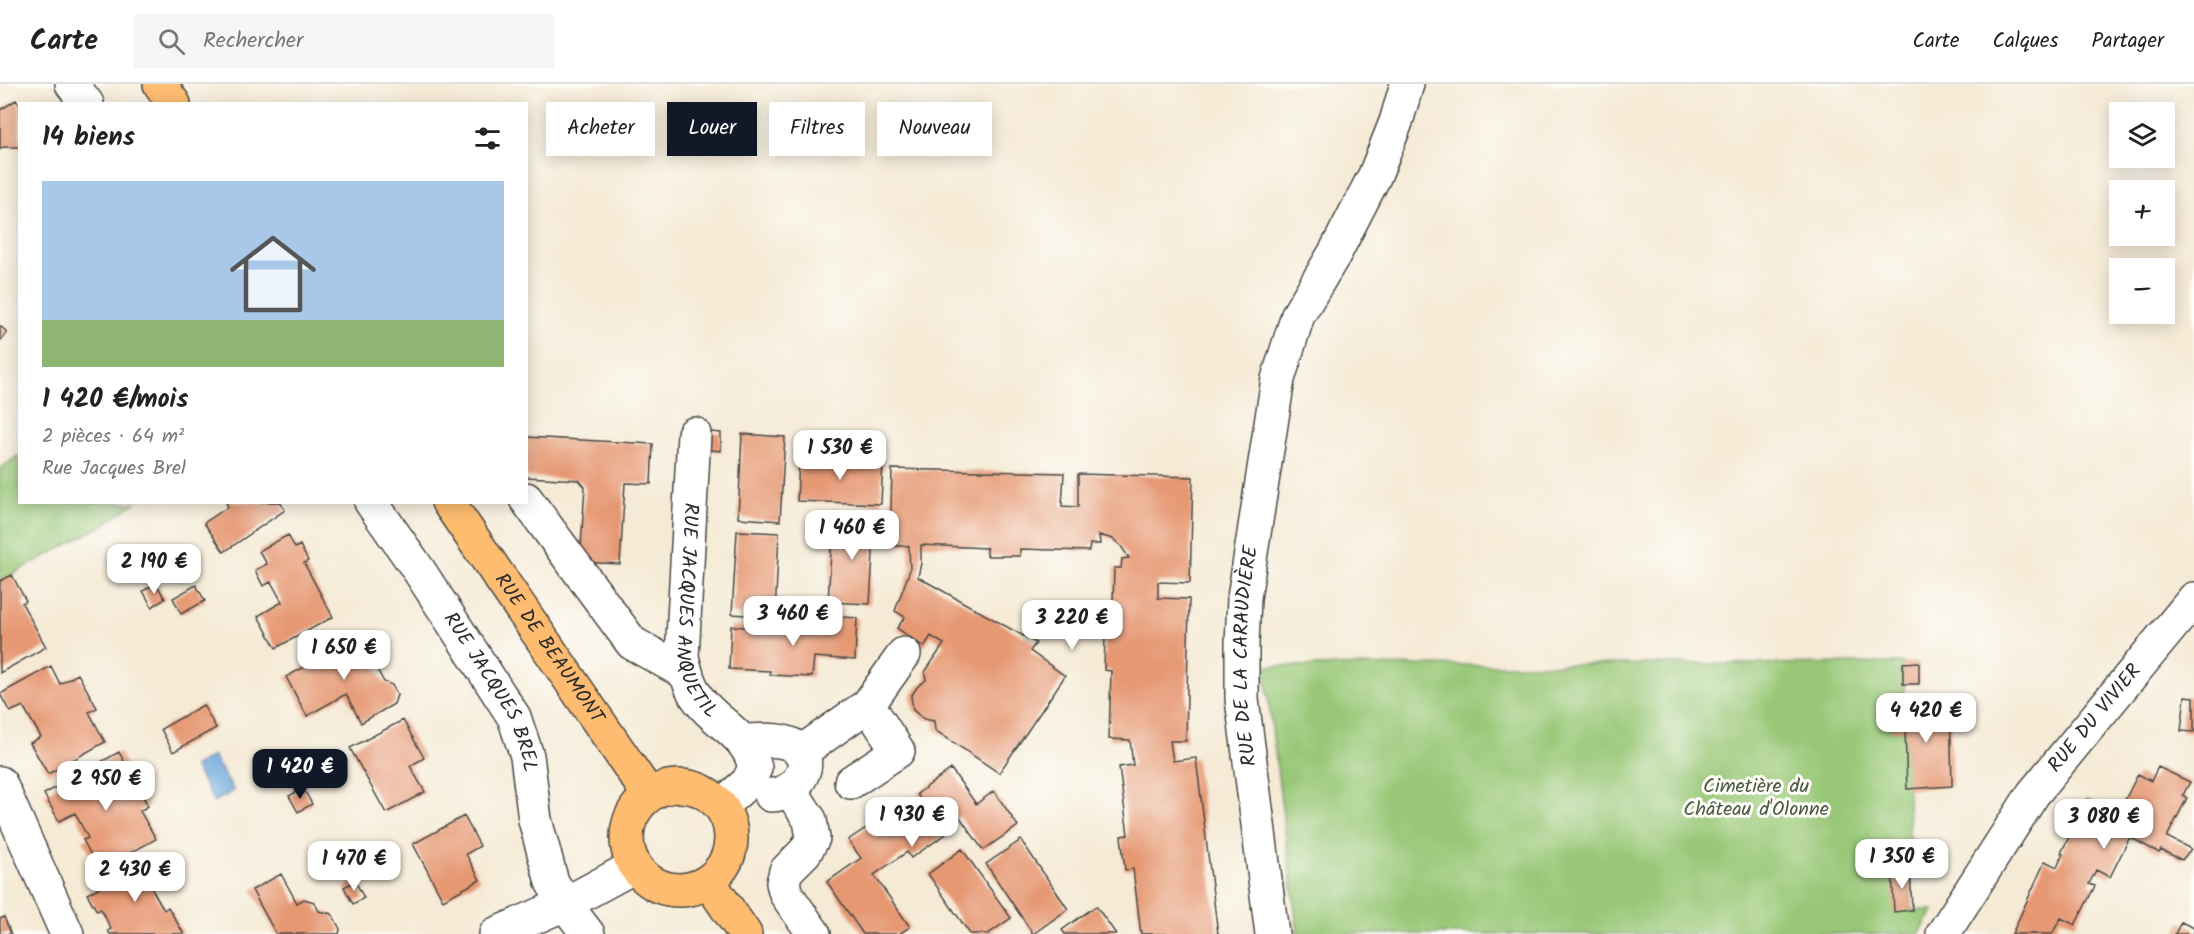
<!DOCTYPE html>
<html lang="fr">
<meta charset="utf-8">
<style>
:root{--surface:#fff;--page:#f6f6f6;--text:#222;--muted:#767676;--line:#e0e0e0;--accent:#111827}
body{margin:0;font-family:Kalam,sans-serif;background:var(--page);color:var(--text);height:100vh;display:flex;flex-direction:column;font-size:22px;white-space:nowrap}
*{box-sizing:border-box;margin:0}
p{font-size:20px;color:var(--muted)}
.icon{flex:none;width:33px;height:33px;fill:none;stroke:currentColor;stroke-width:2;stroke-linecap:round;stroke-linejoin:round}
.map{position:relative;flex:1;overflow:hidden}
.side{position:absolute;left:18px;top:18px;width:510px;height:402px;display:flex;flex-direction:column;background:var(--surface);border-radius:0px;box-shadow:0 3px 15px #0003}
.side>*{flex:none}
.banner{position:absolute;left:546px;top:18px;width:570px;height:54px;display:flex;gap:12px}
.tools{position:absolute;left:2109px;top:18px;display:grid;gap:12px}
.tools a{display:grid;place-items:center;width:66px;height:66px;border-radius:0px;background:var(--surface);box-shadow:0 3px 15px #0003;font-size:30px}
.price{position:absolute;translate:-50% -51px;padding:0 14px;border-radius:12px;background:#fff;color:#222;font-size:20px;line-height:39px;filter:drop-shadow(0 2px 3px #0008)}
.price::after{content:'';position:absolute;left:50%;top:36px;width:18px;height:14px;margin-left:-9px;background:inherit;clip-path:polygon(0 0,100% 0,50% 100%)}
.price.selected{background:var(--accent);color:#fff}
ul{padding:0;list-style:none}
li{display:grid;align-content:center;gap:12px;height:318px;padding:0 24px}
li+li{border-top:2px solid var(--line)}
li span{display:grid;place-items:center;height:186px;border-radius:0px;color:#555}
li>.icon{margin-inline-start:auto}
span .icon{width:108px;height:108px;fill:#fffc;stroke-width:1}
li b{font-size:26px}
h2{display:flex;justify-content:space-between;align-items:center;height:72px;padding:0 24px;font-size:26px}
.chip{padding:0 21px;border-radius:0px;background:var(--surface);box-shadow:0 3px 15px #0003;font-size:21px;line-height:54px}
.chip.selected{background:var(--accent);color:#fff}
header{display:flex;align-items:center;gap:36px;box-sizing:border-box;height:84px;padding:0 30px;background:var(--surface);border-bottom:2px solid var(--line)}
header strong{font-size:28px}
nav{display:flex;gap:33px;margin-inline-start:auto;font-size:21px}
.search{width:420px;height:54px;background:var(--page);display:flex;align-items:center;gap:15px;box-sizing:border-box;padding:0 21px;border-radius:0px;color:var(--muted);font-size:22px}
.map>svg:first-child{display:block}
.green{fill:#98c877;stroke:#627a51;stroke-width:1.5}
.water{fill:#69a4da;stroke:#4a6882;stroke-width:1.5}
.building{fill:#e69873}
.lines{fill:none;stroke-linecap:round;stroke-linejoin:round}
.minor-casing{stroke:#494844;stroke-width:36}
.major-casing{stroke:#494844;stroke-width:36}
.minor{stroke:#fff;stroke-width:33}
.major{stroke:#fdbc70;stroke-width:33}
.labels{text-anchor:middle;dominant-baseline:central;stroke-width:6;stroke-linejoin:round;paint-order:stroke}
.street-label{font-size:20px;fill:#2b2b2b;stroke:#fdfcf7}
.park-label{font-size:20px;fill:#4c5a42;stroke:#fdfcf7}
</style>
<header>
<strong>Carte</strong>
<div class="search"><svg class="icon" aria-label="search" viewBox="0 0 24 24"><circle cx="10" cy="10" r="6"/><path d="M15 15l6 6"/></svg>Rechercher</div>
<nav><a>Carte</a><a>Calques</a><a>Partager</a></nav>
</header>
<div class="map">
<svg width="2194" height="850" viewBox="0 0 2194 850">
<rect width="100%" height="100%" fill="#fdfcf7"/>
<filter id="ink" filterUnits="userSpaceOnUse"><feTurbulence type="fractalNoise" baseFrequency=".0167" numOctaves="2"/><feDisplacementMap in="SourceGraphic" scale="12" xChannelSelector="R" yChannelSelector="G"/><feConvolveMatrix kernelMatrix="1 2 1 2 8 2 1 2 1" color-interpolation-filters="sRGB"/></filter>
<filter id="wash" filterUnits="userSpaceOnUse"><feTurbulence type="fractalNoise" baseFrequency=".008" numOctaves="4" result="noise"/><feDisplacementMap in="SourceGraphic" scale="24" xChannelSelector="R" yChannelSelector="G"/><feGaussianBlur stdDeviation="1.35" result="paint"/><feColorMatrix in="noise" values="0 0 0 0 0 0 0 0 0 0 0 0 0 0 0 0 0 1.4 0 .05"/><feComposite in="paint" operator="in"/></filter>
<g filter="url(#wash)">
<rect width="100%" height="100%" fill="#f5ead5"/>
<!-- green -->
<path class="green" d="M19,371L20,418L135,419L103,441L0,497V385Z
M1903,579L1912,826H1934L1919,850H1298L1264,582Z"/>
<!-- water -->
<path class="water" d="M213,672L234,707L214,718L194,682Z"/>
<g id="blocks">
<!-- building -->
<path class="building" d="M16,16L20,21V63H3L0,65V26Z
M0,242L7,248L0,257Z
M711,348L721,349V367L710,366Z
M742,350L785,353L780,437L738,434Z
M526,353L653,360L651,400L625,399L620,480L580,478L585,403L579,396L526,393Z
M799,375L883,377L881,420L797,417Z
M892,385L1064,389L1062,422L1078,423V390L1193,393L1190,499L1158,498V514L1189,515L1186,657H1170L1173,677L1196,674L1218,850H1141L1133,785L1125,786L1121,752L1128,751L1119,683L1133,681L1130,656L1109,655L1111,587L1104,586L1105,553H1112L1114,484H1121L1122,475L1129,474L1121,462L1113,455L1099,451L1100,460H1090L1089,467L1020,465V472H987V464L921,461V479L918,493L1036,559L1030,567L1065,592L999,689L935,646L934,637L924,635L913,626L911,612L918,602L926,596L925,588L944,560L931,552L924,563L897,544L905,533L895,527L910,486L909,462H890Z
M226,418H280L285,426L224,468L204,439L228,423Z
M833,434L875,436L870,520L828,518Z
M737,447L779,449L775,533L732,530Z
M288,451L295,464L300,461L308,477L304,479L333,533L276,564L258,532L282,518L271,498L263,502L255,486L267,480L259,467Z
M12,491L26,517L22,519L46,563L0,589V497Z
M156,499L165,515L152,523L143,507Z
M196,501L205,517L181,530L173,514Z
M815,531L857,534L855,576L814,573L812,593L770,591V587L729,585L731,542L774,545V548L814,551Z
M367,548L377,567L369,571L384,598L392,601L397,611L394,620L361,639L346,610L307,632L286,593Z
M1919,578V600H1903V579Z
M51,582L60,600L78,590L97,624L89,628L105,658L48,690L30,659L41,653L23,622L10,628L0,610Z
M2185,612L2194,613V648L2181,647Z
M1950,619L1952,702L1907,705L1905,646L1891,647L1890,630L1904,629V620Z
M203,621L216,644L173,668L161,645Z
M403,636L424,674L410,682L425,708L386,729L350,664Z
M119,668L148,722L140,727L156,755L99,786L83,756L88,754L75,729L59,737L44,710L74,693L81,707L106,693L99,679Z
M2158,683L2190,698L2183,711L2187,714L2167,753L2191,765L2182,776L2161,766L2159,769L2130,753L2110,793L2096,786L2089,800L2095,802L2075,841L2061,834L2052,850H2012L2045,777L2057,783L2063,770L2061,769L2088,715L2118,730L2138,690L2151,697Z
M951,685L976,720L994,707L1018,742L983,766L959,732L942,744L946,750L911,774L907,768L874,791L910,843L899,850H863L827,798L861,774L848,756L884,732L887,738L920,715L917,710Z
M303,704L312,720L298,728L289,712Z
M464,732L480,762L466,770L480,796L443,816L413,760Z
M1021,756L1068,825L1033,850L986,780Z
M962,765L1011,834L988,850H970L928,790Z
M157,771L167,788L148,798L164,826L168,823L184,850H110L108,847L111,845L101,825L97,827L87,810Z
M1910,784L1912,826L1894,828L1892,785Z
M281,790L297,819L304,815L314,818L319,827L332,830L340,845L339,850H276L252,806Z
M355,797L364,814L353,820L344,803Z
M1096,822L1116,850H1065L1062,846Z
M4,833L11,850H0V835Z
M2181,838L2194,844V850H2175Z"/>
</g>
</g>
<g filter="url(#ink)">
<use href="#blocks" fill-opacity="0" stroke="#494844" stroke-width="1.5"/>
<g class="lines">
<defs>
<g id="minor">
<path d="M72,0L87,20"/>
<path id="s1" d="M694,350L682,573C686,588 689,603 699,616C718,641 748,650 755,684L748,698L721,722"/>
<path d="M526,415L632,559L686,589"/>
<path id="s2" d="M371,418L418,485L514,633L527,672L535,736L552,798L565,820L588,850"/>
<path d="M742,657C756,657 776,654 790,660C820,672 799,711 771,711"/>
<path d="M800,669L868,621L904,570"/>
<path d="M851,698L898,667L868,621"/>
<path d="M0,699L67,850"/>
<path d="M790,706L810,736L813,754L805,768L786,787L783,799L786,810L814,850"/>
<path d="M496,850L565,820L635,782"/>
<path id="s3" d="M1272,850L1242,615V561L1244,514L1278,295L1298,231L1336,167L1375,91L1396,38L1407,0"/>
<path id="s4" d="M1943,850L2033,710L2194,515"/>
</g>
<g id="major">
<path d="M160,0L174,20"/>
<path id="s5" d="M448,418L649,711"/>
<circle cx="679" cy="754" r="52"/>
<path d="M709,798L745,850"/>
</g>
</defs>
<!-- minor casing -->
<use href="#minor" class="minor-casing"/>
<!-- major casing -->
<use href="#major" class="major-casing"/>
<!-- minor -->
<use href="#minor" class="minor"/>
<!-- major -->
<use href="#major" class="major"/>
</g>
</g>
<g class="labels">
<!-- street labels -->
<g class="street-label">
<text stroke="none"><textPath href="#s1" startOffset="180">RUE JACQUES ANQUETIL</textPath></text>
<text stroke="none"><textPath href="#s5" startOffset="178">RUE DE BEAUMONT</textPath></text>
<text stroke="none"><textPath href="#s3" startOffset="280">RUE DE LA CARAUDIÈRE</textPath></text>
<text stroke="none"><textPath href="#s2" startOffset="226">RUE JACQUES BREL</textPath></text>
<text stroke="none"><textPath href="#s4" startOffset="264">RUE DU VIVIER</textPath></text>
</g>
<!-- park labels -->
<g class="park-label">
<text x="1756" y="703">Cimetière du<tspan x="1756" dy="23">Château d'Olonne</tspan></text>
</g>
</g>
</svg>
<div class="tools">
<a><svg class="icon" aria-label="layers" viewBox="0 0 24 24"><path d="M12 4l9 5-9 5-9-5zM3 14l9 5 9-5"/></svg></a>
<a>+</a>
<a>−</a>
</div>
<b class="price" style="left:840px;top:397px">1 530 €</b>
<b class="price" style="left:852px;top:477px">1 460 €</b>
<b class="price" style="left:154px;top:511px">2 190 €</b>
<b class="price" style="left:793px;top:563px">3 460 €</b>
<b class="price" style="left:1072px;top:567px">3 220 €</b>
<b class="price" style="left:344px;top:597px">1 650 €</b>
<b class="price" style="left:1926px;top:660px">4 420 €</b>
<b class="price selected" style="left:300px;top:716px">1 420 €</b>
<b class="price" style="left:106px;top:728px">2 950 €</b>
<b class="price" style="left:912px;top:764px">1 930 €</b>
<b class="price" style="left:2104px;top:766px">3 080 €</b>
<b class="price" style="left:1902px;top:806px">1 350 €</b>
<b class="price" style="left:354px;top:808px">1 470 €</b>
<b class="price" style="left:135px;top:819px">2 430 €</b>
<div class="banner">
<a class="chip">Acheter</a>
<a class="chip selected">Louer</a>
<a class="chip">Filtres</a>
<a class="chip">Nouveau</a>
</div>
<section class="side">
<h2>14 biens<svg class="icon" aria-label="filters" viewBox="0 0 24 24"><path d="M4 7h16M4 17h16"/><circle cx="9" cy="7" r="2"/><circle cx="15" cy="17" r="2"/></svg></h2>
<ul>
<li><span style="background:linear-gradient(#a9c7e8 75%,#8fb573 0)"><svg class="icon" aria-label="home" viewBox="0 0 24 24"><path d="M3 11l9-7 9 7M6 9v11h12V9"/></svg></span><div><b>1 420 €/mois</b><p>2 pièces · 64 m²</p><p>Rue Jacques Brel</p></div></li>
</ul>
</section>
</div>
